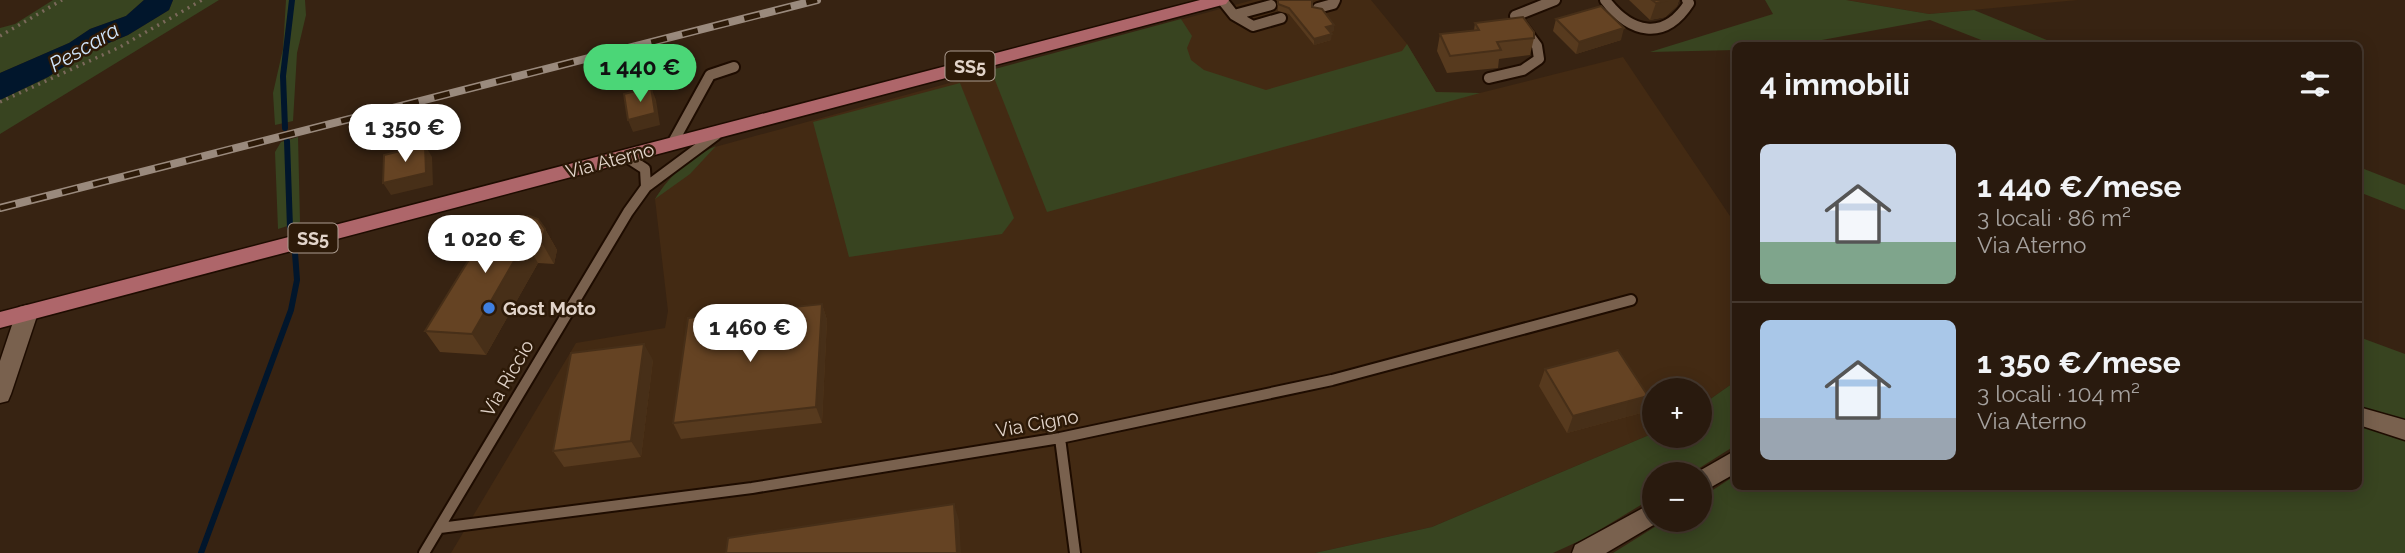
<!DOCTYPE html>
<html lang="it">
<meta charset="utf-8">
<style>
:root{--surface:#291a0e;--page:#312317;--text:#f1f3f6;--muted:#a5a19e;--line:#45382e;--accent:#4bd677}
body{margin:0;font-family:Raleway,sans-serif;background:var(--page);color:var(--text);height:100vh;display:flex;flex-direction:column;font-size:26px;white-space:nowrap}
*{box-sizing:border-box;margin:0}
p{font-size:23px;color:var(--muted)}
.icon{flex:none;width:38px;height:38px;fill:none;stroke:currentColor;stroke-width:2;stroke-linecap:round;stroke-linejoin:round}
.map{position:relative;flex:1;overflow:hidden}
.details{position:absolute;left:1732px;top:42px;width:630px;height:448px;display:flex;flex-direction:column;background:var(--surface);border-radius:10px;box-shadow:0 4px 18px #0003,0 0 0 2px var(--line)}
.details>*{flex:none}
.tools{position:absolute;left:1642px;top:378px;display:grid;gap:14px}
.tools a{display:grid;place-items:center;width:70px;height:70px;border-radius:50%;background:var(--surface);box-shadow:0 4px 18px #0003,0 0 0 2px var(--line);font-size:35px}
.price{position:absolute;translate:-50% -60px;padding:0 16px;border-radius:24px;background:#fff;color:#222;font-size:23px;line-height:46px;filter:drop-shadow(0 2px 4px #0008)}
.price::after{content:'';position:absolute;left:50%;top:42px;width:21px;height:16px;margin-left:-10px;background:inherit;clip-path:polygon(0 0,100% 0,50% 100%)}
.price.current{background:var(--accent);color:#111}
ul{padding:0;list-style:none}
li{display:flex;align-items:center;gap:21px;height:175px;padding:0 28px}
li+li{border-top:2px solid var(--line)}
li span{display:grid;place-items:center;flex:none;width:196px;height:140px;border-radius:10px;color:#555}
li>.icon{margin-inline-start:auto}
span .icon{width:84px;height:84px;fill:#fffc;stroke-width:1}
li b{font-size:30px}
h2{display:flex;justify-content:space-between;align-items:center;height:84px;padding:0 28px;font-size:30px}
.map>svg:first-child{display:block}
.built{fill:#432a13}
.green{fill:#384420}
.water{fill:#01162c}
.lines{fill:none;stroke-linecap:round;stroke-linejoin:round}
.stream{stroke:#01162c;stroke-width:6}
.lane-casing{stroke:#1e0c00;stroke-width:14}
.street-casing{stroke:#1e0c00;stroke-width:3}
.secondary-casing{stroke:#1e0c00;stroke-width:3}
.primary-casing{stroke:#1e0c00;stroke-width:3}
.path{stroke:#7a695a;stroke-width:3.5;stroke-dasharray:2 5;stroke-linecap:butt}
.lane{stroke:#79614e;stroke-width:10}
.street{fill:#79614e;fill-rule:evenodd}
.secondary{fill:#79614e;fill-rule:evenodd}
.primary{fill:#ae666a;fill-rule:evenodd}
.rail-casing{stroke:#9a8a7d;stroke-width:8}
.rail{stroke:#2d1a08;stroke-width:5;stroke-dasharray:16;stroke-linecap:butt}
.wall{fill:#573a1e}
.shaded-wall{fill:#472f18}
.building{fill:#654323;stroke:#472f18;stroke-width:2}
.shop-dot{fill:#3f7fe0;stroke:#2d1a08;stroke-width:2.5}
.labels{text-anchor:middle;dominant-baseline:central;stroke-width:5;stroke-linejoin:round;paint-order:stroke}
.shield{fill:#2d1a08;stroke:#ac9c90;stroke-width:2}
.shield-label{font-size:18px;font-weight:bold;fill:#e2d4ca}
.street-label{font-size:19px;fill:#e2d4ca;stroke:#2d1a08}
.poi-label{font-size:19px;font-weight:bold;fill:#e2d4ca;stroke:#2d1a08;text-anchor:start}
.water-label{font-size:21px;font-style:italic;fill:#d1e6fd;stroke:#2d1a08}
</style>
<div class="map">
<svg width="2405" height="553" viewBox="0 0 2405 553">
<rect width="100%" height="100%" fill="#372312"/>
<!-- built -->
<path class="built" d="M1253,0H1371L1407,44L1436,92L1480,93L1623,57L1736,225V381L1699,407V390H1654V433L1432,527L1315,553H451L576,343L665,328L668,311L655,199L665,184L715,147Z
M1846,0H2078L1929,14Z"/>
<!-- green -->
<path class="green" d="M53,0H144L126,16L90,29L69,43L0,73V28L15,24Z
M173,0H219L0,134V100L48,77L87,52L128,35L169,10Z
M286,0H305L306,15L297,53L293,121L275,125L273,93L283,49Z
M1765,0H1846L1929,14L1974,10L2059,45H1994L1930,20L1795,45L1736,46V50L1650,52L1773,14Z
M1181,19L1192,36L1187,48L1191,60L1204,70L1266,90L1402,51L1407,44L1436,92L1480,93L1047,212L991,70Z
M960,83L1014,218L1002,234L849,257L813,122Z
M298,137L300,222L278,229L275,152L281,142Z
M716,146L690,174L655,199C671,174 689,158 716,146Z
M2359,167L2405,185V210L2359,192Z
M2359,337L2405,354V422L2359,408Z
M1736,381V445L1690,474H1654V497L1588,537L1553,553H1315L1432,527L1654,433V436H1699V407Z
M2359,425L2405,439V553H1613L1666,520H1699V499L1736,475V486H2359Z"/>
<!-- water -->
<path class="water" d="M144,0H173L169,10L128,35L87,52L48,77L0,100V73L69,43L90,29L126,16Z"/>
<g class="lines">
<!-- stream -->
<path class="stream" d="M285,128L283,76L292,0
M287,141L290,228
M201,553L291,310L297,280L295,253"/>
<defs>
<path id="lane" d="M1222,0L1234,15L1253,26L1281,18
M1605,0C1630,33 1664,42 1689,3L1687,0
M1318,8L1333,4L1335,0
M1234,15L1271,5
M1489,78L1523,70L1539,59L1537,46L1515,16L1555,0
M672,144L710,75L734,67
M625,156L645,169L646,187
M1060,438L1075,553
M440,528L752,488L1060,438L1332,380L1631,300
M424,553L628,212L646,187L716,135"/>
<path id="street" d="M27,305L35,307L38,313L11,394L8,401L0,403V361L16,313L19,307Z"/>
<path id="secondary" d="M2359,407L2405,420V440L2359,425Z
M1736,450V473L1699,494V474H1694Z
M1654,502V520H1662L1606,553H1572L1575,545Z"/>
<path id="primary" d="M1200,0H1229L1226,4L0,328V312Z"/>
</defs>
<!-- lane casing -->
<use href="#lane" class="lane-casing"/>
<!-- street casing -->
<use href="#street" class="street-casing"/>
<!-- secondary casing -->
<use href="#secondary" class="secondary-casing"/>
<!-- primary casing -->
<use href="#primary" class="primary-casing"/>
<!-- path -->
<path class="path" d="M0,36L62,0
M0,102L120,47L202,0"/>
<!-- lane -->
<use href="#lane" class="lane"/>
<!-- street -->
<use href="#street" class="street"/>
<!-- secondary -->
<use href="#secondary" class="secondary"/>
<!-- primary -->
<use href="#primary" class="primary"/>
<defs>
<path id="rail" d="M0,208L817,0"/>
</defs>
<!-- rail casing -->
<use href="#rail" class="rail-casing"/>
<!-- rail -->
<use href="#rail" class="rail"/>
</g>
<!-- wall -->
<path class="wall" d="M1277,0H1312V7L1334,25V31L1330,32L1331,40L1314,45L1289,14L1278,11Z
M1629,0H1679L1677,6L1665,17L1650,20Z
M1556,19L1621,40L1576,54L1553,31Z
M1475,23L1534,38L1530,55L1499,59L1498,68L1447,73L1437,51L1440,34L1474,30Z
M530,216L545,229L557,250L554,264L538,263L486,355L440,352L425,331Z
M822,304L827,320L822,423L681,439L673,423Z
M653,360L641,457L564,467L553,451Z
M1545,369L1648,396L1641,413L1567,433L1539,386Z"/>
<!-- shaded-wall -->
<path class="shaded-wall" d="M1669,0H1679L1677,6L1665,17L1650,20L1656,3Z
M1334,25V31L1325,33L1326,27Z
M1624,28L1621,40L1576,54L1579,42Z
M1332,34L1331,40L1314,45V39Z
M651,87L656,100L660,125L633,132L628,120Z
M425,145L432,157L433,185L391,195L383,183Z
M545,229L557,250L554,264L542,243Z
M525,242L538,263L486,355L472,334Z
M822,304L827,320L822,423L816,407Z
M644,344L653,360L641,457L631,441Z
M1648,396L1641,413L1567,433L1573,416Z
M954,504L959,520L961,553H957Z"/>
<!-- building -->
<path class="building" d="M1278,0H1312V7L1322,9L1334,25L1326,27L1332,34L1314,39L1289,8L1278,4Z
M1652,0H1669L1656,3Z
M1601,6L1624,28L1579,42L1556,19Z
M1523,17L1534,32V38L1497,42L1501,50L1450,56L1440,34L1479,30L1475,23Z
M651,87L655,113L628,120L624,94Z
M425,145L426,173L383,183L384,155Z
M515,216H530L538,219L545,229L542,243L525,242L472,334L425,331L486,232L496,224Z
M822,304L816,407L673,423L688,318Z
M644,344L631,441L553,451L571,353Z
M1618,350L1648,396L1573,416L1545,369Z
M954,504L957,553H726L728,538Z"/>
<!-- markers -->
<circle class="shop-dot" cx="489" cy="308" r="7"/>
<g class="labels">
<!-- shield labels -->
<g class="shield">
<rect x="945.5" y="51.5" width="49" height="29" rx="5"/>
<rect x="288.5" y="223.5" width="49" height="29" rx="5"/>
</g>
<g class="shield-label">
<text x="970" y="66">SS5</text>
<text x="313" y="238">SS5</text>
</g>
<!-- street labels -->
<g class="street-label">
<text transform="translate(610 160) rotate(-15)">Via Aterno</text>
<text transform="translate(507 378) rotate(-60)">Via Riccio</text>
<text transform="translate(1037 423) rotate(-10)">Via Cigno</text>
</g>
<!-- poi labels -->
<g class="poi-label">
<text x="503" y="308">Gost Moto</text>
</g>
<!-- water labels -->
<g class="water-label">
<text transform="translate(84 47) rotate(-30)">Pescara</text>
</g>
</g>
</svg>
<div class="tools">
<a>+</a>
<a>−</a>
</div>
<b class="price current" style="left:640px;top:104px">1 440 €</b>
<b class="price" style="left:405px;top:164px">1 350 €</b>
<b class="price" style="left:485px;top:275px">1 020 €</b>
<b class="price" style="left:750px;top:364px">1 460 €</b>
<section class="details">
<h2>4 immobili<svg class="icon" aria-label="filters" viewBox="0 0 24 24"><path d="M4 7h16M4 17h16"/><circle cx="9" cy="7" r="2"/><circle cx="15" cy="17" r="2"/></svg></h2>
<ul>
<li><span style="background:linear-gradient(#c9d6e8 70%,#7fa58c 0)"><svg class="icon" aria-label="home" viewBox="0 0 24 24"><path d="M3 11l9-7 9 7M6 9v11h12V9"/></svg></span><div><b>1 440 €/mese</b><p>3 locali · 86 m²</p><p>Via Aterno</p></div></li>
<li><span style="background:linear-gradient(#a9c7e8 70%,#9aa5b1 0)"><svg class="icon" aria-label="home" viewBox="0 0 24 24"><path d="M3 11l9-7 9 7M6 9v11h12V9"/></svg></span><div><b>1 350 €/mese</b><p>3 locali · 104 m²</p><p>Via Aterno</p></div></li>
</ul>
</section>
</div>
